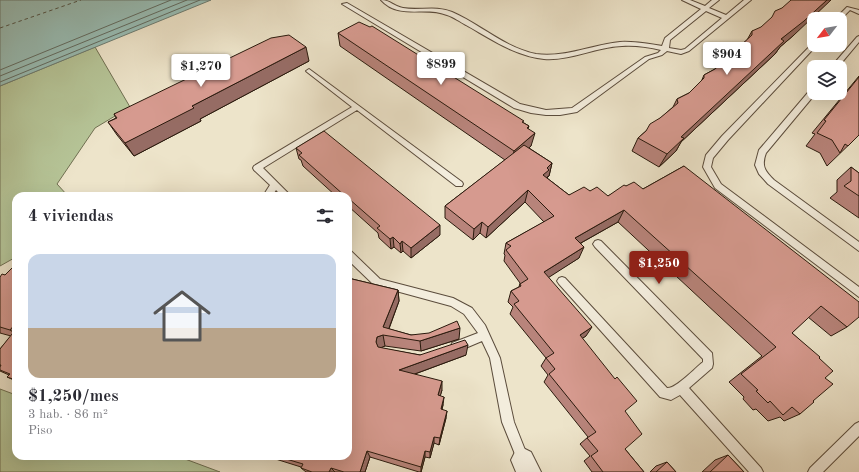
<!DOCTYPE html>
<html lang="es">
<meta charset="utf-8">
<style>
:root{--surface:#fff;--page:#f2f2f3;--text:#2b2b33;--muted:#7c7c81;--accent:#8f2418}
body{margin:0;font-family:"Old Standard TT",serif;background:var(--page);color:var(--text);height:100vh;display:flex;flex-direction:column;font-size:15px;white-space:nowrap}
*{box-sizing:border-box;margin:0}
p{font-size:13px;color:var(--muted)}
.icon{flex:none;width:22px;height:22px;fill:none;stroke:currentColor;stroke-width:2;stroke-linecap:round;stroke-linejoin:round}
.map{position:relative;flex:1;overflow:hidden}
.sheet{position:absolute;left:12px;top:192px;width:340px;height:268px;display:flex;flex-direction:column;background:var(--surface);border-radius:12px;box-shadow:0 4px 16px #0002}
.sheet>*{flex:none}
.needle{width:26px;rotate:239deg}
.controls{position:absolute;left:807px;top:12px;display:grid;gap:8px}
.controls a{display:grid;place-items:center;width:40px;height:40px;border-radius:8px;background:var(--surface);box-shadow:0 4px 16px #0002;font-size:20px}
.price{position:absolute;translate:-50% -34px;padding:0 9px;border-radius:4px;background:#fff;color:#222;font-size:13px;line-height:26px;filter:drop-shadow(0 1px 2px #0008)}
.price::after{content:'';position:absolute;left:50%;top:24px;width:12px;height:9px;margin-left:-6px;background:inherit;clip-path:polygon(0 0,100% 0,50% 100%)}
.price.selected{background:var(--accent);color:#fff}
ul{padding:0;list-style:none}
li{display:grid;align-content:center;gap:8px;height:212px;padding:0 16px}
li span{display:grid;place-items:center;height:124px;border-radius:12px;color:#555}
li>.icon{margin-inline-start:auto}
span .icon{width:72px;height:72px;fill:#fffc;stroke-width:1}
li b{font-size:17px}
h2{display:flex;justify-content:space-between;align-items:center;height:48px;padding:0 16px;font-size:17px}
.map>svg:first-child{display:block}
.green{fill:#b6c598;stroke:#707052}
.water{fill:#99bfb7;stroke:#6d7d73}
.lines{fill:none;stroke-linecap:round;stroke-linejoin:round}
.shore{stroke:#626c62;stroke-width:1}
.ferry{stroke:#515448;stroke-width:1;stroke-dasharray:3.5 3;stroke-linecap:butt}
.service-casing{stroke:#5b4c3c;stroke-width:2}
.minor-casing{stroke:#5b4c3c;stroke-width:2}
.service{fill:#f3eddd;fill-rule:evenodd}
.minor{fill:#f3eddd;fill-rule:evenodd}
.wall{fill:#b8847b;stroke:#2a1a0d}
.shaded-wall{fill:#966c64;stroke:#2a1a0d}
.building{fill:#d69a8f;stroke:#2a1a0d}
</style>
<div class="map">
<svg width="859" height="472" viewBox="0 0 859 472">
<rect width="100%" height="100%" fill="#ede4ca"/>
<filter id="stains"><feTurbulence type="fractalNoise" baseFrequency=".005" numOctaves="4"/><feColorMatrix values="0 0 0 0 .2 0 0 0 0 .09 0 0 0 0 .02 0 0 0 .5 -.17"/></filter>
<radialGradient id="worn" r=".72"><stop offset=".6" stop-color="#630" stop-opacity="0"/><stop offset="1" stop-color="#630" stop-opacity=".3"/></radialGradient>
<!-- green -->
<path class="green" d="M95,47L130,107L95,128L57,184L68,196H16V257L0,266V86Z
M0,389L16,395V456H177L220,472H0Z"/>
<!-- water -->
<path class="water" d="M0,0H211L0,86Z"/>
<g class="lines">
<!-- shore -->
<path class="shore" d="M0,70L171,0
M0,76L187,0
M0,82L200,0"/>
<!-- ferry -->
<path class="ferry" d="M0,28L81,0"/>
<defs>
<path id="service" d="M381,0C390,0 395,7 403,8C419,11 436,5 452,12C480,24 505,48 536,54C564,58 592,45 620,42C634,41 649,44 662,46L665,38L701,9L682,0H690L705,6L712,0H719L709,8L726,15L744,0H751L689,51L681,54L667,51L662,55L649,59L577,112L560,115H546L531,113L514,108L342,4L347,3L520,104L546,110L572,108L645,57L658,53L661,50C648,47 635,45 622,46C596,47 570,61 544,59C515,56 491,39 466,25C460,22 454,17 447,15C425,6 399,20 381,0ZM706,11L722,18L685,49L681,50L669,48L670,40Z
M847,7L859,10V14L850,10L840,20V19H835Z
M859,36V42L838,67H831L857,37Z
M814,43V45H817L816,46L728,140L713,158L711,167L721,184L859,287V297L715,188L703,167L706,155L722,136L812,44Z
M309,69L462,182L463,184L462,186H456L357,110L263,168L291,196H282L276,190L272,196H263L270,185L254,170L253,168L254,166L352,107L307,72L306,71Z
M811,89H814V93H816L766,153C761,166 765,171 774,180L859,242V251L768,184L759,174L755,165L759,150Z
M598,240L601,241L712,353L713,364L712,368L689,388L761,468L763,472H749L680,395L671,400L660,397L559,284L557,281L559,278L562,277L565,278L667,388C676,389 695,368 703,362V359L595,247L593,244L595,241Z
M348,250L351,251L380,279L453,298L472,308L485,325L500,358L514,422L529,460L527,464L523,466L519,464L502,422L490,358L482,341L456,352L452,351L451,347L452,343L478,333L464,314L451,306L374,285L348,260Z
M859,422V436L823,472H808L810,468L855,424Z"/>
<path id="minor" d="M523,448L531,452L541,472H516L511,460L515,452Z"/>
</defs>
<!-- service casing -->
<use href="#service" class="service-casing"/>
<!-- minor casing -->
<use href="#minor" class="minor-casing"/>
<!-- service -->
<use href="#service" class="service"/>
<!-- minor -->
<use href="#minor" class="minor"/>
</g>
<!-- wall -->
<path class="wall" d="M752,31L794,35L780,47L775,54L681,142L676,151L659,167L632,151L638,138L673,107L677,99L689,93L701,82L704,75L715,69L725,59L729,53L739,47L747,40Z
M338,33L524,123L529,126L528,129L531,146L529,148L552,163L549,176L547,178L569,195L590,191L608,196L626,186L643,189L684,166L847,327L831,336L808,317L792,333L819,358L825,378L813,401L800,414L784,421L780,417L768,421L756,409L753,410L743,399L744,397L729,382L762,356L618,222L581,243L579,258L548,277L586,336L582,338L625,411V449L644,472H592L584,461L590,456L580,444L588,437L544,382L548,375L541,366L546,358L510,314L513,307L508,302L511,291L519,287L520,283L504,261L505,255L504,254L506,243L544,222L525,202L486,238L480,233L473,240L445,218V206L505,160L340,46Z
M309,61L200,119L201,121L134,156L117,135L108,122L116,118L114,114Z
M859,76V135L827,166L820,153L806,146L815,134L812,133Z
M296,148L440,235L411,258L403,251L401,253L394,247L391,249L379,238L378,233L348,206V196H336L303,166L301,160L299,159Z
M851,167L859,173V218L830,198L837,192V180Z
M16,267V381L7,377L9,375L0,371V349L11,336L0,333V277L5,275Z
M348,278L398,290L399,301L389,329L411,335L459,339L421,351L385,346L380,348L420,355H466L415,374L442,390L440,396L443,405L442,409L446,418L439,445L434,443L430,458L425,457L421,472H419L370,457L365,472H306L301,468V467L266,456H348Z
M728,455L744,472H702L715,460Z
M667,462L676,472H650L656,466Z"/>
<!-- shaded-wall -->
<path class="shaded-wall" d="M827,0H831L794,35L780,47L775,54L681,142L676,151L659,167L667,154L681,137L781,39Z
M306,47L309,61L200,119L201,121L134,156L125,143L192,106Z
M535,133L531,146L511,164L514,151Z
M552,163L549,176L547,177L546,183L543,175L547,168Z
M528,190L525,202L486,238L488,227Z
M624,210L618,222L570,249L575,238Z
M482,222L480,233L473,240L474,229Z
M440,225V235L411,258V248Z
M393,237L394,247L391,249L390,239Z
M402,241L403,251L401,253L400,244Z
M584,247L579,258L540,283L544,272Z
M398,290L399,301L386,336L383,327Z
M16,323V334L10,330Z
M592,327L586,336L574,344L580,335Z
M460,328L459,339L421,351L420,341Z
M383,335L385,346L380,348L379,352L376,342L377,337Z
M468,345L466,355L401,379L399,370Z
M442,381V390L438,404V395Z
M444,397L443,405L440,417L441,409Z
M447,411L446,418L439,445L440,438Z
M434,437V443L430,458V452Z
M367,451L370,457L365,472H360Z
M425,451V457L421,472V467Z
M331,468L335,472H329Z"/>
<!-- building -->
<path class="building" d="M791,0H827L804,21L781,39L784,41L681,137L684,138L667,154L638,138L646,131L650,124L660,118L678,103L677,99L689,93L704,78V75L715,69L730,56L729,53L739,47L752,35V31L761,27L772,17L775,11L782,8Z
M359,22L370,27L372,26L524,121L522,122L529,126L527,128L535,133L514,151L338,33Z
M289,35L306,47L192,106L194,108L125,143L108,122L117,118L114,114L271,38Z
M859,77V135L848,146L845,144L840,153L832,140L817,133L826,121L824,120Z
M324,131L440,225L411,248L402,241L400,244L393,237L390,239L377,228L380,226L348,198V196H345L299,155L302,153L296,148Z
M524,145L552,163L547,168L549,170L543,175L569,195L584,187L590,191L597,187L608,196L624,185L626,186L634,182L643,189L684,166L859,302V317L847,327L821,306L792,333L820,357L819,358L833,371L825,378L833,384L813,401L814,402L800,414L792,407L783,415L770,401L768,403L756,391L758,390L741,374L776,347L624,210L575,238L584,247L544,272L592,327L580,335L615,379L617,377L637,401L625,411L642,434L625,449L644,472H603L591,456L598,451L587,438L596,432L549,374L555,369L546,358L554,353L514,304L519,301L511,291L521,286L520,284L528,279L506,250L511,246L506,243L554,216L528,190L488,227L482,222L474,229L445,206Z
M851,167L859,173V196L844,186L851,181Z
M14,266L16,267V323L10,330L0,327V277L2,274L5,275Z
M348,278L398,290L383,327L411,335L429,333L457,321L460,328L420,341L383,335L377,337L376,342L378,347L420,355L465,340L468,345L399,370L442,381L438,395L444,397L441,409L447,411L440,438L434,437L430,452L425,451L421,467L367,451L360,472H344L331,468L329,472H312L301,468L303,464L276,456H348Z
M16,329V380L7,377L10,374L0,370V367L1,365H0V349Z
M728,455L744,472H710Z
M667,462L676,472H656Z"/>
<rect width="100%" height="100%" filter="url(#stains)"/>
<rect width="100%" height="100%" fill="url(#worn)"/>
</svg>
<div class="controls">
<a><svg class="needle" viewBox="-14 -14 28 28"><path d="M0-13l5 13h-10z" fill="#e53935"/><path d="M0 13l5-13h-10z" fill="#7c7c81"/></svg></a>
<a><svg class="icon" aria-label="layers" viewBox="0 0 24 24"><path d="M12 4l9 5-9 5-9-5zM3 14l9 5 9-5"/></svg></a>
</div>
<b class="price" style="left:727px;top:76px">$904</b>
<b class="price" style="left:441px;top:86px">$899</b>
<b class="price" style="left:201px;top:88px">$1,270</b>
<b class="price selected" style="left:659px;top:285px">$1,250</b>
<section class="sheet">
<h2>4 viviendas<svg class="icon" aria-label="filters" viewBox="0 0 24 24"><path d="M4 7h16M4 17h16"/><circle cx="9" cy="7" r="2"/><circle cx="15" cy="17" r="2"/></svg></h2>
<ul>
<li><span style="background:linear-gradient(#c9d6e8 60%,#b9a48a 0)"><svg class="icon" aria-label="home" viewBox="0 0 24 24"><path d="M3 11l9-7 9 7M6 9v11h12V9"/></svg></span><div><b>$1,250/mes</b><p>3 hab. · 86 m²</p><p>Piso</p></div></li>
</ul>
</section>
</div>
